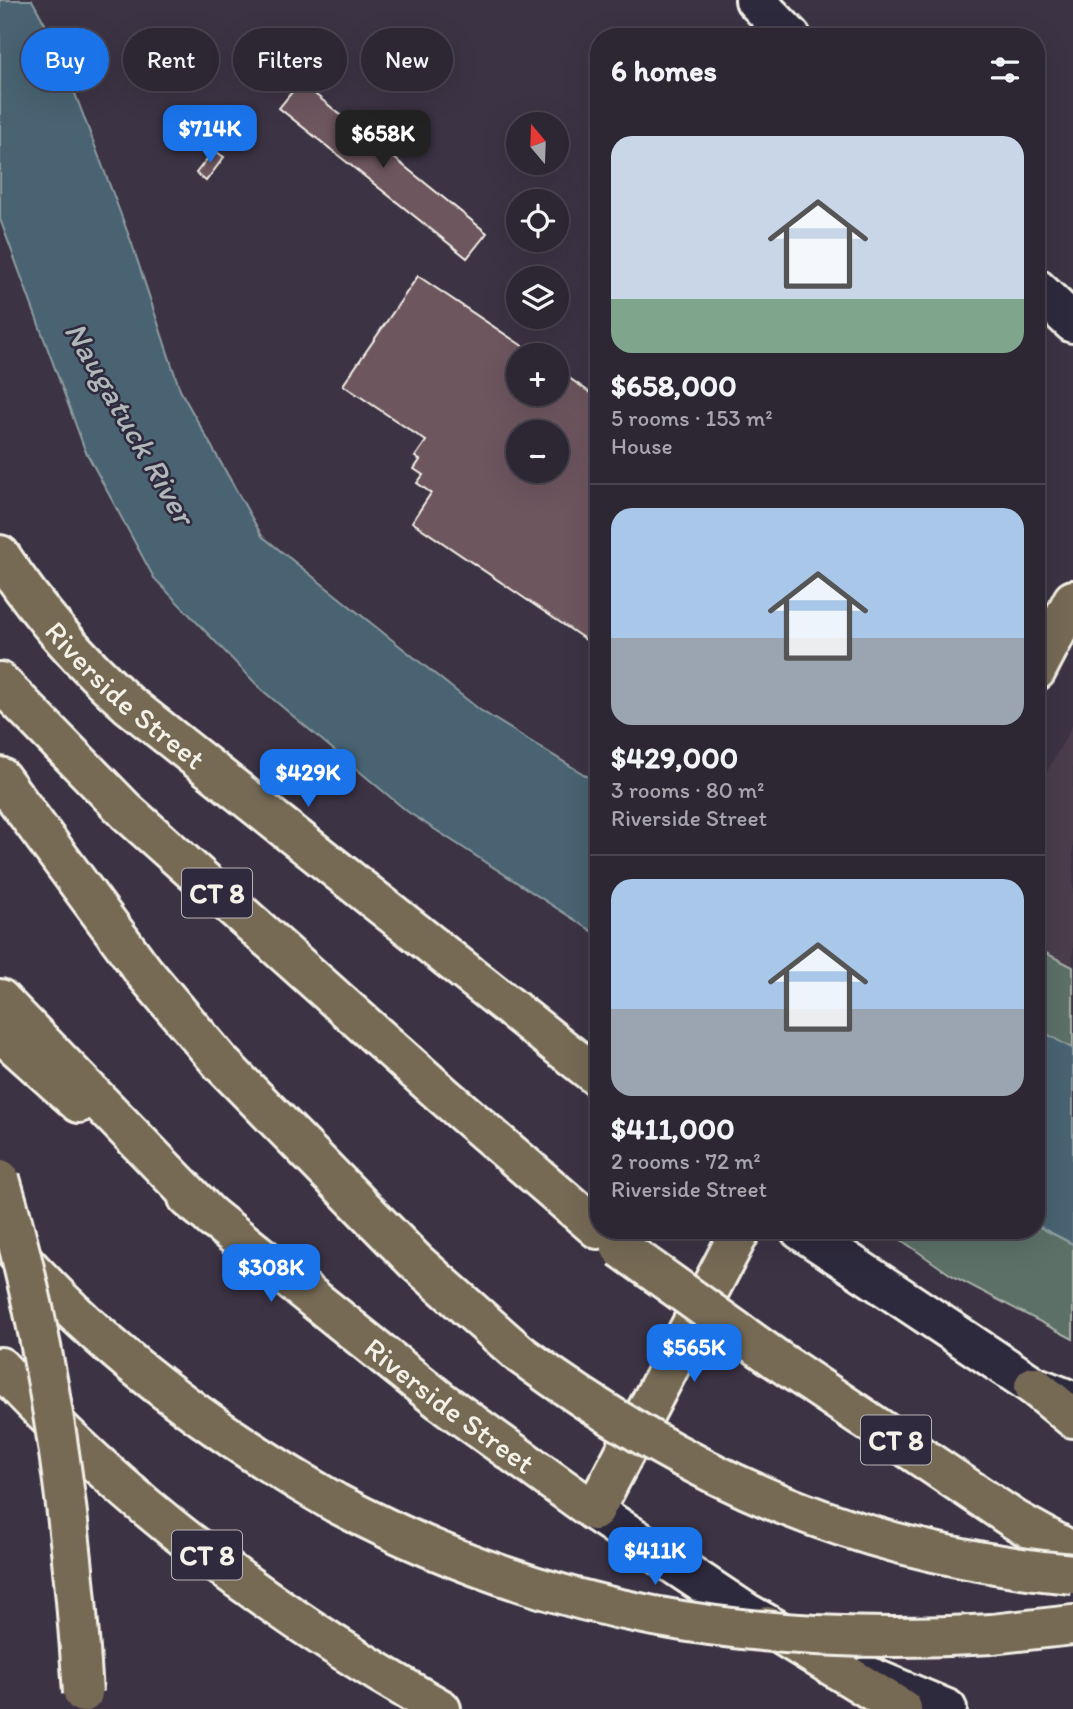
<!DOCTYPE html>
<meta charset="utf-8">
<style>
:root{--surface:#2d2633;--page:#39323f;--text:#f1f3f6;--muted:#a7a5ac;--line:#48434e;--accent:#1a73e8}
body{margin:0;font-family:Itim,sans-serif;background:var(--page);color:var(--text);height:100vh;display:flex;flex-direction:column;font-size:26px;white-space:nowrap}
*{box-sizing:border-box;margin:0}
p{font-size:23px;color:var(--muted)}
.icon{flex:none;width:38px;height:38px;fill:none;stroke:currentColor;stroke-width:2;stroke-linecap:round;stroke-linejoin:round}
.map{position:relative;flex:1;overflow:hidden}
.drawer{position:absolute;left:590px;top:28px;width:455px;height:1211px;display:flex;flex-direction:column;background:var(--surface);border-radius:28px;box-shadow:0 7px 28px #0002,0 0 0 2px var(--line)}
.drawer>*{flex:none}
.top-card{position:absolute;left:21px;top:28px;width:464px;height:63px;display:flex;gap:14px}
.needle{width:46px;rotate:341deg}
.fabs{position:absolute;left:506px;top:112px;display:grid;gap:14px}
.fabs a{display:grid;place-items:center;width:63px;height:63px;border-radius:50%;background:var(--surface);box-shadow:0 7px 28px #0002,0 0 0 2px var(--line);font-size:35px}
.price{position:absolute;translate:-50% -60px;padding:0 16px;border-radius:14px;background:var(--accent);color:#fff;font-size:23px;line-height:46px;filter:drop-shadow(0 2px 4px #0008)}
.price::after{content:'';position:absolute;left:50%;top:42px;width:21px;height:16px;margin-left:-10px;background:inherit;clip-path:polygon(0 0,100% 0,50% 100%)}
.price.selected{background:#222;color:#fff}
ul{padding:0;list-style:none}
li{display:grid;align-content:center;gap:14px;height:371px;padding:0 21px}
li+li{border-top:2px solid var(--line)}
li span{display:grid;place-items:center;height:217px;border-radius:21px;color:#555}
li>.icon{margin-inline-start:auto}
span .icon{width:126px;height:126px;fill:#fffc;stroke-width:1}
li b{font-size:30px}
h2{display:flex;justify-content:space-between;align-items:center;height:84px;padding:0 21px;font-size:30px}
.chip{padding:0 24px;border-radius:32px;background:var(--surface);box-shadow:0 7px 28px #0002,0 0 0 2px var(--line);font-size:24px;line-height:63px}
.chip.selected{background:var(--accent);color:#fff}
.map>svg:first-child{display:block}
.built{fill:#4b3e4c}
.green{fill:#5c6f68;stroke:#a8b0a8;stroke-width:2}
.water{fill:#4a6372;stroke:#8e9ca1;stroke-width:2}
.building{fill:#6e575e;stroke:#f4f1e8;stroke-width:2;fill-rule:evenodd}
.lines{fill:none;stroke-linecap:round;stroke-linejoin:round}
.minor-casing{stroke:#f4f1e8;stroke-width:44}
.major-casing{stroke:#f4f1e8;stroke-width:44}
.highway-casing{stroke:#f4f1e8;stroke-width:44}
.minor{stroke:#2f2a3d;stroke-width:38}
.major{stroke:#766a55;stroke-width:38}
.highway{stroke:#766a55;stroke-width:38}
.highway-bridge-casing{stroke:#f4f1e8;stroke-width:44;stroke-linecap:butt}
.highway-bridge{stroke:#766a55;stroke-width:38}
.labels{text-anchor:middle;dominant-baseline:central;stroke-width:5;stroke-linejoin:round;paint-order:stroke}
.shield{fill:#2f2a3d;stroke:#b9b5b5;stroke-width:2}
.shield-label{font-size:28px;font-weight:bold;fill:#f4f1e8}
.street-label{font-size:30px;fill:#f4f1e8;stroke:#2f2a3d}
.water-label{font-size:32px;font-style:italic;fill:#b0b8b9;stroke:#2f2a3d}
</style>
<div class="map">
<svg width="1073" height="1709" viewBox="0 0 1073 1709">
<rect width="100%" height="100%" fill="#3c3344"/>
<filter id="ink" filterUnits="userSpaceOnUse"><feTurbulence type="fractalNoise" baseFrequency=".0143" numOctaves="2"/><feDisplacementMap in="SourceGraphic" scale="14" xChannelSelector="R" yChannelSelector="G"/><feConvolveMatrix kernelMatrix="1 2 1 2 8 2 1 2 1" color-interpolation-filters="sRGB"/></filter>
<g filter="url(#ink)">
<!-- built -->
<path class="built" d="M1073,724V967L1036,948V792Z"/>
<!-- green -->
<path class="green" d="M1036,948L1073,967V1049L1036,1028Z
M1036,1225L1073,1244V1339L951,1275L887,1230H1036Z"/>
<!-- water -->
<path class="water" d="M0,0H32L57,46L132,244L180,390L262,536L480,710L598,783V935L408,812L262,690L154,578L85,450L0,219Z
M1036,1028L1073,1049V1244L1036,1225Z"/>
<!-- building -->
<path class="building" d="M300,82L487,233L467,258L279,108Z
M214,150L224,157L206,181L196,173Z
M418,276L536,355H518V394H556V369L598,398V648L412,522L431,493L417,483L423,475L414,469L420,460L415,457L426,441L343,385ZM518,432H556V471H518Z"/>
<g class="lines">
<defs>
<path id="minor" d="M755,0L791,37
M1036,288L1073,323
M800,1230L1034,1386L1065,1398
M594,1511L747,1613L786,1635
M868,1676L947,1709"/>
<g id="major">
<path id="s1" d="M0,555C37,611 78,659 128,704L598,1077"/>
<path d="M1036,671L1073,600"/>
<path d="M0,1032L79,1103"/>
<path id="s2" d="M188,1198L441,1401L594,1511L741,1230"/>
</g>
<path id="highway" d="M0,682L126,811L444,1096L598,1229
M0,777L144,972L221,1063L416,1262L520,1354
M0,999L213,1219
M11,1247C103,1352 215,1434 336,1503
M776,1359L1015,1520L1073,1552
M0,1367C126,1505 278,1617 441,1709
M1034,1386L1073,1418
M767,1626L902,1709
M992,1634L1073,1625"/>
</defs>
<!-- minor casing -->
<use href="#minor" class="minor-casing"/>
<!-- major casing -->
<use href="#major" class="major-casing"/>
<!-- highway casing -->
<use href="#highway" class="highway-casing"/>
<!-- minor -->
<use href="#minor" class="minor"/>
<!-- major -->
<use href="#major" class="major"/>
<!-- highway -->
<use href="#highway" class="highway"/>
<defs>
<path id="highway-bridge" d="M0,1179C50,1346 72,1519 83,1693
M621,1248L776,1359
M520,1354C690,1479 861,1555 1073,1574
M336,1503C549,1616 754,1648 992,1634"/>
</defs>
<!-- highway-bridge casing -->
<use href="#highway-bridge" class="highway-bridge-casing"/>
<!-- highway-bridge -->
<use href="#highway-bridge" class="highway-bridge"/>
</g>
</g>
<g class="labels">
<!-- shield labels -->
<g class="shield">
<rect x="182" y="868.5" width="70" height="49" rx="5"/>
<rect x="861" y="1415.5" width="70" height="49" rx="5"/>
<rect x="172" y="1530.5" width="70" height="49" rx="5"/>
</g>
<g class="shield-label">
<text x="217" y="893">CT 8</text>
<text x="896" y="1440">CT 8</text>
<text x="207" y="1555">CT 8</text>
</g>
<!-- street labels -->
<g class="street-label">
<text stroke="none"><textPath href="#s1" startOffset="189">Riverside Street</textPath></text>
<text stroke="none"><textPath href="#s2" startOffset="334">Riverside Street</textPath></text>
</g>
<!-- water labels -->
<g class="water-label">
<text transform="translate(130 423) rotate(60)">Naugatuck River</text>
</g>
</g>
</svg>
<div class="fabs">
<a><svg class="needle" viewBox="-14 -14 28 28"><path d="M0-13l5 13h-10z" fill="#e53935"/><path d="M0 13l5-13h-10z" fill="#a7a5ac"/></svg></a>
<a><svg class="icon" aria-label="locate" viewBox="0 0 24 24"><circle cx="12" cy="12" r="6"/><path d="M12 2v4M12 18v4M2 12h4M18 12h4"/></svg></a>
<a><svg class="icon" aria-label="layers" viewBox="0 0 24 24"><path d="M12 4l9 5-9 5-9-5zM3 14l9 5 9-5"/></svg></a>
<a>+</a>
<a>−</a>
</div>
<b class="price" style="left:210px;top:165px">$714K</b>
<b class="price selected" style="left:383px;top:170px">$658K</b>
<b class="price" style="left:308px;top:809px">$429K</b>
<b class="price" style="left:271px;top:1304px">$308K</b>
<b class="price" style="left:694px;top:1384px">$565K</b>
<b class="price" style="left:655px;top:1587px">$411K</b>
<div class="top-card">
<a class="chip selected">Buy</a>
<a class="chip">Rent</a>
<a class="chip">Filters</a>
<a class="chip">New</a>
</div>
<section class="drawer">
<h2>6 homes<svg class="icon" aria-label="filters" viewBox="0 0 24 24"><path d="M4 7h16M4 17h16"/><circle cx="9" cy="7" r="2"/><circle cx="15" cy="17" r="2"/></svg></h2>
<ul>
<li><span style="background:linear-gradient(#c9d6e8 75%,#7fa58c 0)"><svg class="icon" aria-label="home" viewBox="0 0 24 24"><path d="M3 11l9-7 9 7M6 9v11h12V9"/></svg></span><div><b>$658,000</b><p>5 rooms · 153 m²</p><p>House</p></div></li>
<li><span style="background:linear-gradient(#a9c7e8 60%,#9aa5b1 0)"><svg class="icon" aria-label="home" viewBox="0 0 24 24"><path d="M3 11l9-7 9 7M6 9v11h12V9"/></svg></span><div><b>$429,000</b><p>3 rooms · 80 m²</p><p>Riverside Street</p></div></li>
<li><span style="background:linear-gradient(#a9c7e8 60%,#9aa5b1 0)"><svg class="icon" aria-label="home" viewBox="0 0 24 24"><path d="M3 11l9-7 9 7M6 9v11h12V9"/></svg></span><div><b>$411,000</b><p>2 rooms · 72 m²</p><p>Riverside Street</p></div></li>
</ul>
</section>
</div>
